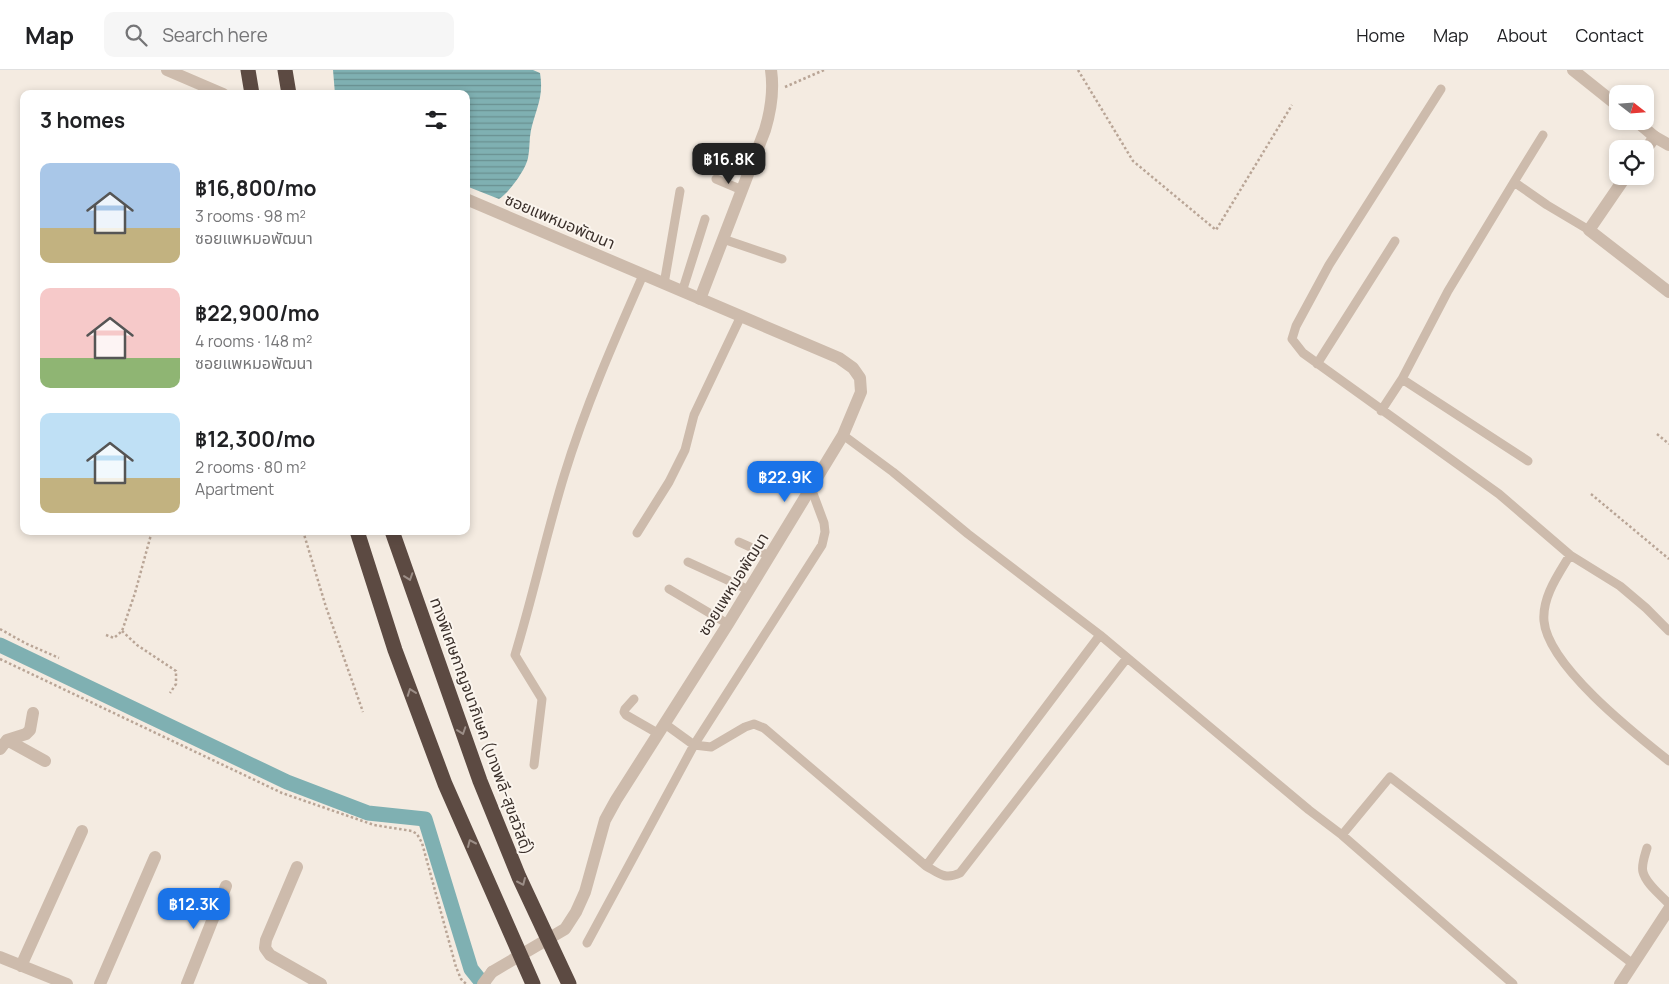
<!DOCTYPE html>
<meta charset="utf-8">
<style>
:root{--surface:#fff;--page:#f6f6f6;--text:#202124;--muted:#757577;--line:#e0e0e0;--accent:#1a73e8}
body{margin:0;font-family:Manrope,"Noto Sans Thai",sans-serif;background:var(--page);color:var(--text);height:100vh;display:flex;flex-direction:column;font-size:19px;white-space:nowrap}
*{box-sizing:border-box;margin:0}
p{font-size:16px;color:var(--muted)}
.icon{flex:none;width:28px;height:28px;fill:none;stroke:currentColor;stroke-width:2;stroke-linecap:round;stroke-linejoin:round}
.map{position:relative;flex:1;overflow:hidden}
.side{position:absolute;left:20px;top:20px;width:450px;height:445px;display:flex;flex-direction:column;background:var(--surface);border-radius:10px;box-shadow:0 2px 8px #0003}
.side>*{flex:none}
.needle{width:32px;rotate:107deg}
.tools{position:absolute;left:1609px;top:15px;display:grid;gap:10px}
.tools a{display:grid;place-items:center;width:45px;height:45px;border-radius:10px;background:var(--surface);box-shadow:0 2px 8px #0003;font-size:25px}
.price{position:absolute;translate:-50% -42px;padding:0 11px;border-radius:10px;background:var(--accent);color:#fff;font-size:16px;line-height:32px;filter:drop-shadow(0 1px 2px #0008)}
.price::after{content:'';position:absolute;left:50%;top:30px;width:15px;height:11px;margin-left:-8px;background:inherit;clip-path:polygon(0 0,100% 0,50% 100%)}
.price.current{background:#222;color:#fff}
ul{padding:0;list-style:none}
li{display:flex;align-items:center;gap:15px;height:125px;padding:0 20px}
li span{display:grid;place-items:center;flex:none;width:140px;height:100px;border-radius:10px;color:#555}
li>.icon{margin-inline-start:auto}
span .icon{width:60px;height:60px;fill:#fffc;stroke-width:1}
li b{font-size:21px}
h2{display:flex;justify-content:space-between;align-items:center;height:60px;padding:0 20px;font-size:21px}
header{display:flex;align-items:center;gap:30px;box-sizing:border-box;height:70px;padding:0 25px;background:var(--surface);border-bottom:1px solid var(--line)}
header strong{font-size:24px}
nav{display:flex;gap:28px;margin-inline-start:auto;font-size:18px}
.search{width:350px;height:45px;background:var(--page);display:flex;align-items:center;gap:12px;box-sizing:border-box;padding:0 18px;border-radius:10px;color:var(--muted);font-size:19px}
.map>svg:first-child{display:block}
.water{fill:url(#water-rules)}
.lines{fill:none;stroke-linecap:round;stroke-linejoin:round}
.canal{stroke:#7fb0b2;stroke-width:15}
.path{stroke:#b9a596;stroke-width:2.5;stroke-dasharray:2.5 2.5;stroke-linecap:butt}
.service{stroke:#cdbbac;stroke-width:9}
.minor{stroke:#cdbbac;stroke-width:12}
.tertiary{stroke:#cdbbac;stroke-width:12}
.motorway{stroke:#5c4a42;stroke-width:15}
.motorway-bridge{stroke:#5c4a42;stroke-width:15}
.oneway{stroke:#9c8e87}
.labels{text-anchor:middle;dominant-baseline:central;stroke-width:4;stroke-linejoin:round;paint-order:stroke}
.street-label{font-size:16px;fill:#3b302b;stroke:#fbf5ee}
</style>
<header>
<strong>Map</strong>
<div class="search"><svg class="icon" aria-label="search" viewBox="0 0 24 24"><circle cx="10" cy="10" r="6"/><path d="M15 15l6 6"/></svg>Search here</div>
<nav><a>Home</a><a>Map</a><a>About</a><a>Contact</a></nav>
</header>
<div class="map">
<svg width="1669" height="914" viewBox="0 0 1669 914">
<defs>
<pattern id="water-rules" width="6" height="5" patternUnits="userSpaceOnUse" patternTransform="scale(1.25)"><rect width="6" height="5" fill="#7fb0b2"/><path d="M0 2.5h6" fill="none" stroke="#699091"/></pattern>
</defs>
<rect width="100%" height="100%" fill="#f4ebe1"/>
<!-- water -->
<path class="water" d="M333,0H533L540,3C544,28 536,38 531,60C529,69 530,79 528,88C526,99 509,123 499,129L466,116V24H335Z"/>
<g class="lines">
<!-- canal -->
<path class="canal" d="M0,575L287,712L368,743L425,749L471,899L483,914"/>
<!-- path -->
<path class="path" d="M1078,0L1133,91L1216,160L1292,35
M785,17L824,0
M1657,364L1669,374
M1591,424L1669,489
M303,461L326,537L363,642
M0,559L25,573L59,588
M122,561L137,575L176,601V614L170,623
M106,565L114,568L122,561L135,523L152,461
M0,589L282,723L374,755L412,761L417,764L422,773L456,897L461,909L466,914"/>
<!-- service -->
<path class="service" d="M1441,19L1329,195L1296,256L1292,269L1303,283L1499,424L1570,485C1558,505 1542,527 1544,551C1548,596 1635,664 1669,691
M1543,65L1514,112L1547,135L1589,160
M716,109L742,120
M723,169L782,189
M664,214L680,121
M679,220L682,222L705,149
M1317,294L1395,171
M1402,309L1528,391
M1381,341L1402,309L1448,221L1514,112
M843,365L893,402L968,464L1100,565L1309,740L1342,765L1513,914
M637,463L669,412L685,380L694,345L741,246
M739,472L770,486
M1570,485L1620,516L1646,538L1669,561
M688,492L749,520
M669,519L728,554
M634,629L625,639L624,642L626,645L659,664
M665,654L694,675L711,677L745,657L754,654L764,658L926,796C940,804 945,810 960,803L1127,588
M534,695L542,629L515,585C533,526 546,465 564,406C585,337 614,271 643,205L647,206
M1342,765L1390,707L1633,894
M1647,778C1645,785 1641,795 1643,802C1646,814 1661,825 1669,834
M926,796L1100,565
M587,873L694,675L822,475L825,462L824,453L811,418"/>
<!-- minor -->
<path class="minor" d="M1645,80L1655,67
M1626,106L1589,160L1669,222
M700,229L765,60C771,40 774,20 771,0
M7,670L45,691
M0,679L7,670L26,664L30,660L33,643
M297,797L266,870L265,878L270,885L321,914
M0,887L67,914
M21,896L82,761
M100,914L155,787
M187,914L226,816
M483,914L492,902
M1620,914L1669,839"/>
<!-- tertiary -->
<path class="tertiary" d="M167,0L223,24
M1573,0L1618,36
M1636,51L1655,67L1669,75
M466,129L839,288L853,298L860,308L861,322L843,365L728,554L616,730L605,750L585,822L576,842L565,859L492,902"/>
<!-- motorway -->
<path class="motorway" d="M248,0L252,24
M285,0L289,24"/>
<!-- motorway-bridge -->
<path class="motorway-bridge" d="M357,461L395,580L445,714L533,914
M392,461L480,711L519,807L569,914"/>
</g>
<!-- one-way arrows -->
<defs><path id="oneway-chevron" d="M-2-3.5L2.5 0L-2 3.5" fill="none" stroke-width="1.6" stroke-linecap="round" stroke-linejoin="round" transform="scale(1.25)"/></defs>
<g class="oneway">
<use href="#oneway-chevron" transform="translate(409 507) rotate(71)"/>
<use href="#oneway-chevron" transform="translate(411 622) rotate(-110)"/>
<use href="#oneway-chevron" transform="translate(462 661) rotate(71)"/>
<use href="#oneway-chevron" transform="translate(471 773) rotate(-114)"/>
<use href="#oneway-chevron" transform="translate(522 812) rotate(66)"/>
</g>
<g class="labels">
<!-- street labels -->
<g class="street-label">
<text transform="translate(560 151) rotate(23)">ซอยแพหมอพัฒนา</text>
<text transform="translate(733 514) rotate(-58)">ซอยแพหมอพัฒนา</text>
<text transform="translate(482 656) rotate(70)">ทางพิเศษกาญจนาภิเษก (บางพลี-สุขสวัสดิ์)</text>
</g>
</g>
</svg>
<div class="tools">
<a><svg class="needle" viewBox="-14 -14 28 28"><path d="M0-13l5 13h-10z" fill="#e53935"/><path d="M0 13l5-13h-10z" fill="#757577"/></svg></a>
<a><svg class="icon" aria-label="locate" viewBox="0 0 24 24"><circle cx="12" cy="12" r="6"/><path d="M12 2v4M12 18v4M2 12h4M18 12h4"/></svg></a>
</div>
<b class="price current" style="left:729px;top:115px">฿16.8K</b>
<b class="price" style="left:785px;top:433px">฿22.9K</b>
<b class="price" style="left:194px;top:860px">฿12.3K</b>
<section class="side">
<h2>3 homes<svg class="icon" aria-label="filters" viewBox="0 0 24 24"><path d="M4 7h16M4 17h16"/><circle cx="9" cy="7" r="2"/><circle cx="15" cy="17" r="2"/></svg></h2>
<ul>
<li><span style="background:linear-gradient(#a9c7e8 65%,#c2b280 0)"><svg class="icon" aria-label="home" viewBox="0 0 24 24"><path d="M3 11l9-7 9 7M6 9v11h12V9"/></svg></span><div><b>฿16,800/mo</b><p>3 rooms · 98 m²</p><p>ซอยแพหมอพัฒนา</p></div></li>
<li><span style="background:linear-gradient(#f6c9c9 70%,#8fb573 0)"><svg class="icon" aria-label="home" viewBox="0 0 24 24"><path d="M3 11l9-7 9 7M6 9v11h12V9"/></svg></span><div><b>฿22,900/mo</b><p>4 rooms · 148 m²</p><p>ซอยแพหมอพัฒนา</p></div></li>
<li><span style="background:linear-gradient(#bfe0f5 65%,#c2b280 0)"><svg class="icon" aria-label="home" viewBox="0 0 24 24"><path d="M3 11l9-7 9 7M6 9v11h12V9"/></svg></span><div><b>฿12,300/mo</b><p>2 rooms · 80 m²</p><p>Apartment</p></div></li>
</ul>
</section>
</div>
